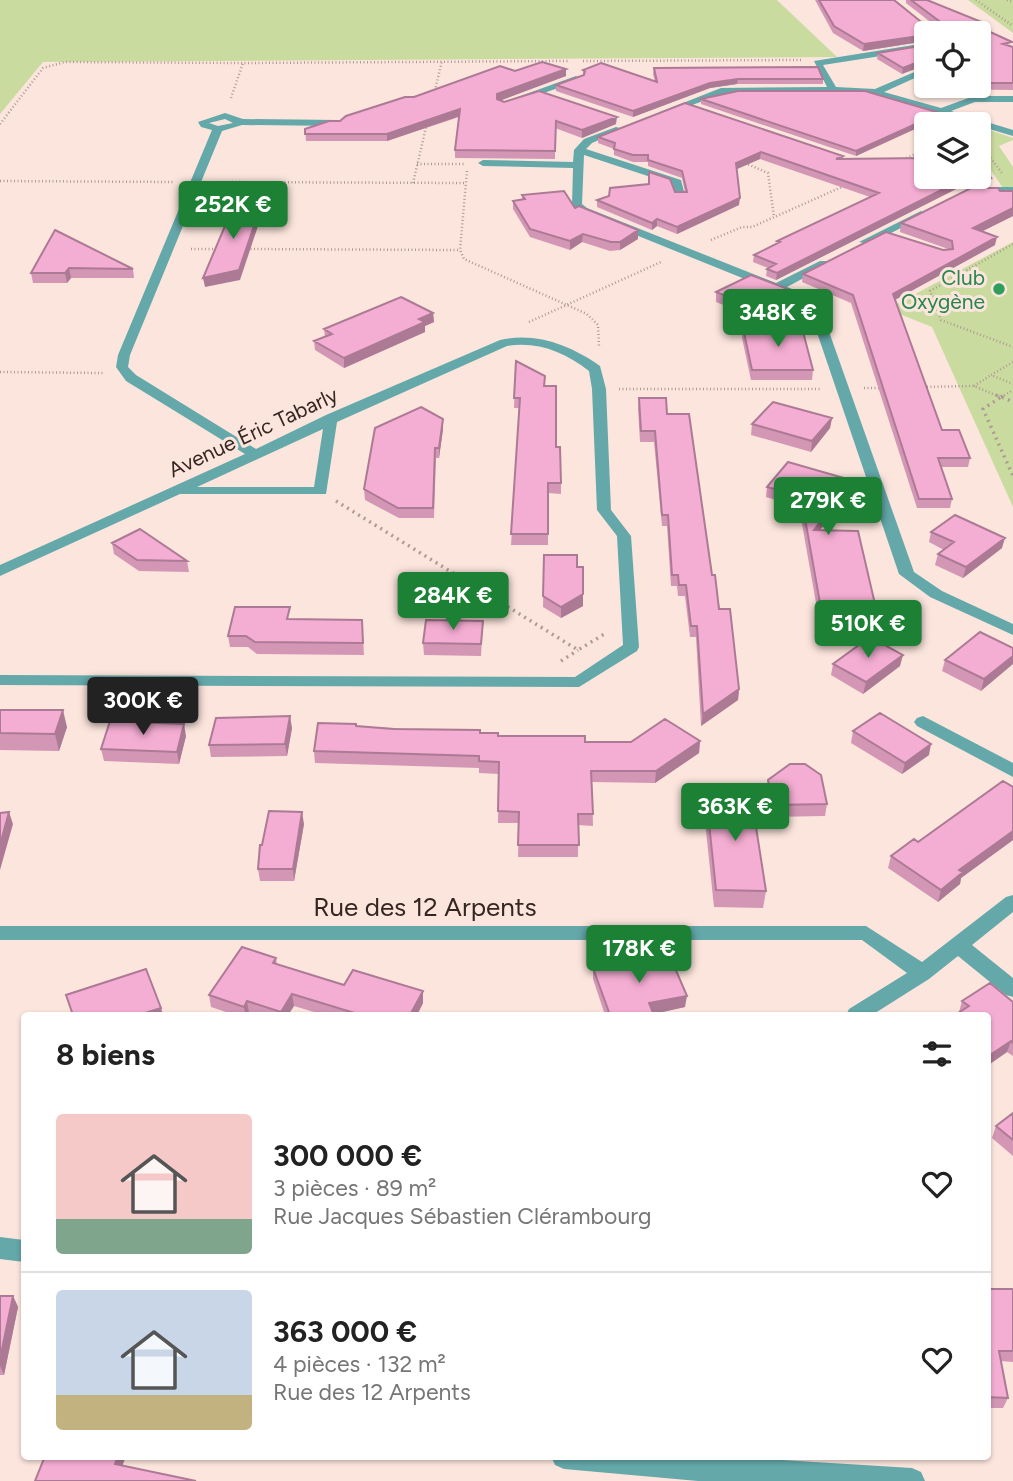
<!DOCTYPE html>
<html lang="fr">
<meta charset="utf-8">
<style>
:root{--surface:#fff;--page:#f2f2f2;--text:#222;--muted:#767676;--line:#e0e0e0;--accent:#1c8134}
body{margin:0;font-family:Figtree,sans-serif;background:var(--page);color:var(--text);height:100vh;display:flex;flex-direction:column;font-size:26px;white-space:nowrap}
*{box-sizing:border-box;margin:0}
p{font-size:23px;color:var(--muted)}
.icon{flex:none;width:38px;height:38px;fill:none;stroke:currentColor;stroke-width:2;stroke-linecap:round;stroke-linejoin:round}
.map{position:relative;flex:1;overflow:hidden}
.side{position:absolute;left:21px;top:1012px;width:970px;height:448px;display:flex;flex-direction:column;background:var(--surface);border-radius:7px;box-shadow:0 2px 5px #0004}
.side>*{flex:none}
.controls{position:absolute;left:914px;top:21px;display:grid;gap:14px}
.controls a{display:grid;place-items:center;width:77px;height:77px;border-radius:7px;background:var(--surface);box-shadow:0 2px 5px #0004;font-size:35px}
.price{position:absolute;translate:-50% -60px;padding:0 16px;border-radius:7px;background:var(--accent);color:#fff;font-size:23px;line-height:46px;filter:drop-shadow(0 2px 4px #0008)}
.price::after{content:'';position:absolute;left:50%;top:42px;width:21px;height:16px;margin-left:-10px;background:inherit;clip-path:polygon(0 0,100% 0,50% 100%)}
.price.active{background:#222;color:#fff}
ul{padding:0;list-style:none}
li{display:flex;align-items:center;gap:21px;height:175px;padding:0 35px}
li+li{border-top:2px solid var(--line)}
li span{display:grid;place-items:center;flex:none;width:196px;height:140px;border-radius:7px;color:#555}
li>.icon{margin-inline-start:auto}
span .icon{width:84px;height:84px;fill:#fffc;stroke-width:1}
li b{font-size:30px}
h2{display:flex;justify-content:space-between;align-items:center;height:84px;padding:0 35px;font-size:30px}
.map>svg:first-child{display:block}
.green{fill:#cadb9f}
.lines{fill:none;stroke-linecap:round;stroke-linejoin:round}
.path-far1{stroke:#ae9b94;stroke-width:2.5;stroke-dasharray:1 2.5;stroke-linecap:butt}
.path{stroke:#ae9b94;stroke-width:3.5;stroke-dasharray:2 4.5;stroke-linecap:butt}
.minor{fill:#64a8aa;fill-rule:evenodd}
.wall{fill:#d396b5}
.shaded-wall{fill:#ac7a94}
.building{fill:#f5aed3;stroke:#ac7a94;stroke-width:2}
.leisure-dot{fill:#2e9e5b;stroke:#fce5dd;stroke-width:2.5}
.labels{text-anchor:middle;dominant-baseline:central;stroke-width:6;stroke-linejoin:round;paint-order:stroke}
.far-leisure-label{font-size:21px;fill:#27864d;stroke:#fce5dd;text-anchor:end}
.far-street-label{font-size:21px;fill:#342621;stroke:#fce5dd}
.street-label{font-size:26px;fill:#342621;stroke:#fce5dd}
</style>
<div class="map">
<svg width="1013" height="1481" viewBox="0 0 1013 1481">
<rect width="100%" height="100%" fill="#fce5dd"/>
<!-- green -->
<path class="green" d="M0,0H777L837,57L43,62L0,114Z
M968,0H1013V33Z
M978,126L1013,138V140L999,146L1013,167V203L978,151Z
M1013,242V507L932,327L887,309Z"/>
<g class="lines">
<!-- path-far1 -->
<path class="path-far1" d="M976,0L1013,26
M1007,0L1013,2
M583,61L802,60
M434,94L442,61
M231,98L243,63L568,61
M0,124L43,68L65,62L243,63
M980,144L1002,173
M900,161L920,152L917,149L926,146
M745,163L768,173L774,217
M417,164H465
M467,171L460,250L464,259L587,314L598,325L599,347
M0,181L174,182
M218,182L466,183
M413,183L427,123
M711,240L742,227H752L844,186
M1013,244L930,291L941,320L1013,347
M191,249H221
M247,249L460,250
M529,322L661,262
M1013,362L991,375L1013,384
M0,372L103,373
M974,386L991,375
M920,387L974,386L1000,397
M864,388H884
M619,389H821
M1001,397L1013,390"/>
<!-- path -->
<path class="path" d="M996,395L1001,397L983,409L1013,476
M1001,397L1004,395
M1002,397L1013,402
M336,501L578,650L606,633
M561,661L578,650"/>
<!-- minor -->
<path class="minor" d="M926,43V49L823,65L836,87L875,89L926,67V73L884,92L941,108L974,96H1013V102H975L951,111L1013,130V136L868,93L722,94L668,114L660,112L721,88L827,87L814,61Z
M576,76L581,79L579,81L523,100L515,98Z
M225,113L243,119L339,120L344,123L339,126L242,125L222,131L130,355L128,367L136,375L256,449L326,415L500,340C536,332 570,345 600,366L606,389L611,510L631,536L639,647L637,651L579,687L0,685V675L575,677L623,645L617,536L597,510L592,389L589,371C565,352 537,341 507,346L337,422L326,494H180L0,576V565L245,454L126,381L116,367L118,355L212,130L201,127L198,122ZM225,119L233,123L218,126L209,123ZM323,429L314,487H197Z
M616,127L624,129L592,143L586,149L681,180L685,195L676,197L672,184L584,155L582,204L587,208L776,283L820,261H828V265L787,287L812,297L821,309L914,572L942,591L1013,624V635L930,597L899,574L809,309L804,303L579,212L572,205L573,168L483,166L478,163L483,160L573,162L574,150L584,139Z
M978,187H1013V193L974,192V188Z
M921,211L926,214L925,216L869,244L859,242Z
M923,716L1013,763V777L917,726L914,722L917,718Z
M1013,895V912L972,945L1013,978V997L1006,995L958,956L929,979L872,1015H846L849,1009L907,973L862,940H0V926H866L922,962L1006,897Z
M0,1237L24,1240V1262L0,1259Z
M551,1456H715L912,1468L921,1472L925,1481H698L564,1469L555,1465Z"/>
</g>
<!-- wall -->
<path class="wall" d="M815,0H894L930,29L938,28L906,3V0H927L984,23L983,29L1013,47V90L927,89L914,81L915,74L926,70V86H978V33L863,51L833,33Z
M926,45L902,74L877,59L878,53Z
M654,68L823,79V84H737L710,88L633,117L556,91V85L583,75V70L655,82L653,74Z
M566,69V76L500,100L504,102L616,124L582,138L555,128V159L455,158V150L459,117L387,141H306L305,129L340,121L414,97L515,71Z
M701,99L939,118L856,156L701,104Z
M598,137L843,156V159L991,178L990,185L962,186L776,280L766,276L767,269L768,268L753,262L754,255L776,244L777,241L870,197L760,159L736,169L739,205L677,234L657,226L652,230L597,207V200L649,184V172L675,192H685L682,178L648,166V162H633L614,155V149L598,143Z
M1000,191H1013V216L982,231L995,245L895,300L942,430L970,458L968,467H941L952,499L950,508H917L851,303L802,282L803,274L951,250L900,232L901,223Z
M522,195L575,208L638,230V239L620,250L610,251L582,242L570,250L530,237L513,209V201L522,200Z
M55,230L133,269L134,278H71L67,283H33L31,273Z
M716,292L801,326L800,328L813,370L812,380H751L742,338L743,328H781L716,302Z
M433,313L434,322L425,326V332L344,368L315,350L314,341L325,337L324,329Z
M516,361L544,386L556,447L561,483V494L548,493V545H511L520,408H514Z
M639,398L667,414L712,575L739,689L738,700L701,726L696,637H690L685,596H678L677,586H671L667,526H662L654,442H640L638,408Z
M832,418L830,428L811,452L751,435L752,424Z
M443,429L439,458H436L434,518H399L365,500L364,489Z
M851,480L849,491L820,530L875,604L873,615L818,614L799,507L766,497L767,487Z
M931,532L1002,548L963,578L935,565L938,554L944,550L929,542Z
M112,543L187,561L189,572L139,571L114,554Z
M544,555L577,567L583,594V606L561,618L543,607Z
M291,619L362,620L364,655L257,654L248,647H230L228,636Z
M483,621L481,656L424,655L423,643Z
M1013,648L981,691L942,671L945,660Z
M833,664L900,666L863,694L831,675Z
M0,710L67,727L59,751L0,750Z
M357,726L480,733L498,736L585,742L700,741L699,753L655,783L592,782L593,826L578,825V857H518L519,823H498L499,774L479,773V768L315,763L314,751Z
M292,728L287,756L211,757L209,745Z
M853,731L929,755L902,774L851,743Z
M186,736L179,764L104,761L101,749Z
M768,780L827,804L825,816L771,817L766,792Z
M1013,787V840L961,878L960,884L938,902L888,868L891,856L918,842Z
M706,794L766,891L763,908L714,907L704,812Z
M304,824L294,881H260L258,869L262,845Z
M276,958L277,964L344,985L423,991V1003L417,1015H324L294,1006L288,1015H254L249,1013L248,1015H235L211,1007L209,995Z
M593,968L685,1007L654,1014V1015H605L593,979Z
M962,1001L1013,1002V1056L1007,1052L987,1066V1015L959,1012Z
M1013,1113V1156L992,1138L996,1126Z
M987,1289H1013V1362L1001,1361L1008,1398L1003,1408H987Z
M0,1296H13L18,1307L4,1375H0Z"/>
<!-- shaded-wall -->
<path class="shaded-wall" d="M984,23L983,29L975,25Z
M926,35V41L863,51L864,44Z
M926,59V65L902,74L903,68Z
M566,69V76L497,102V94Z
M738,79L737,84L710,88L633,117V111L710,83Z
M460,109V116L387,141V134Z
M940,113L939,118L856,156V151Z
M617,117L616,124L582,138V130Z
M761,152L760,159L735,170L736,163Z
M963,179L962,186L776,280L777,273Z
M740,198L739,205L677,234V227Z
M261,205L262,214L240,280L205,287L203,278Z
M1013,208V216L971,237L973,228Z
M657,219V226L652,230V223Z
M638,230V239L620,250V242Z
M583,234L582,242L570,250V241Z
M997,237L995,245L891,302L893,294Z
M69,268L71,278L67,283L65,273Z
M433,313L434,322L425,326V332L344,368V358L419,319Z
M832,418L830,428L811,452L812,441Z
M443,419V429L439,458V448Z
M851,480L849,491L812,541L814,530Z
M1005,538L1002,548L963,578L966,567Z
M583,594V606L561,618V607Z
M903,655L900,666L863,694L866,682Z
M1013,656V664L981,691L984,679Z
M739,689L738,700L701,726L703,714Z
M63,710L67,727L59,751L55,734Z
M290,716L292,728L287,756L285,744Z
M184,724L186,736L179,764L177,752Z
M700,741L699,753L655,783L656,771Z
M931,744L929,755L902,774L905,763Z
M9,812L13,824L0,870V845Z
M302,812L304,824L294,881L293,869Z
M1013,831V840L961,878L960,884L938,902L941,890L959,870Z
M423,991V1003L417,1015H410Z
M292,994L294,1006L288,1015H281V1012Z
M687,996L685,1007L648,1015L649,1003Z
M247,1001L249,1013L248,1015H245L244,1007Z
M161,1008L163,1015H139Z
M1011,1041L1007,1052L987,1066V1057Z
M13,1296L18,1307L4,1375L0,1366V1359Z
M118,1456H126L119,1475L115,1464Z"/>
<!-- building -->
<path class="building" d="M819,0H894L930,29L943,28V24L911,0H927L984,23L975,25L1012,42L1003,44L1013,47V83H978V33H926V35L864,44L834,26Z
M926,45V59L903,68L878,53Z
M542,62L566,69L497,94V99L504,102L539,91L617,117L582,130L556,121L555,151L455,150L460,109L387,134H305V129L329,121H340L346,116L405,97H414L500,66L515,71Z
M601,63L657,82L654,68L818,67L823,79H738L710,83L633,111L556,85L584,75L585,71L583,70Z
M926,70V81L915,74Z
M738,91H865L940,113L856,151L701,99Z
M685,103L843,156L836,159L926,158V177H978V158L991,178L963,179L777,273L767,269L776,264L754,255L780,242L777,241L879,193L761,152L736,163L740,198L677,227L657,219L652,223L597,200L609,196L610,188L649,184V172L670,179L675,192H687L682,171L648,160V155H633L614,149L615,143L598,137Z
M971,188H998L1000,191H1013V208L973,228L997,237L893,294L942,430H959L970,458H938L952,499H919L853,295L803,274L886,232L943,250L953,249L952,241L901,223Z
M564,191L575,208L579,206L638,230L620,242H611L583,234L570,241L530,229L513,201L525,199L522,195Z
M261,205L239,270L203,278L233,207Z
M55,230L133,269L69,268L65,273H31Z
M751,275L793,291L801,326L716,292Z
M401,297L433,313L419,319L425,322L344,358L314,341L332,334L324,329Z
M743,328H802L813,370H752Z
M516,361L545,376L544,386H556V447H560L561,483H548V534H511L520,398H514Z
M639,398H666L667,414H689L712,575H715L719,609H730L739,689L703,714L697,626H691L686,585H679L678,575H672L668,515H662L655,431H641Z
M773,402L832,418L812,441L752,424Z
M421,407L443,419L439,448H435L433,508H398L364,489L375,428Z
M788,462L851,480L814,530L858,531L875,604L820,603L801,496L767,487Z
M955,515L1005,538L966,567L938,554L954,542L931,532Z
M140,529L187,561L137,560L112,543Z
M544,555H577V567H583V594L561,607L543,596Z
M235,607H290L287,619L362,620L363,643L255,642L246,636H228Z
M426,620L483,621L481,644L423,643Z
M980,632L1013,648V656L984,679L945,660Z
M870,637L903,655L866,682L833,664Z
M0,710H63L55,734L0,733Z
M880,713L931,744L905,763L853,731Z
M290,716L285,744L209,745L216,718Z
M665,719L700,741L656,771H591L593,814H578L579,845H518L519,812L498,811L499,762L479,761V756L314,751L318,723L356,724V726L394,729L480,730V733H498V736H585V742H631Z
M110,721L184,724L177,752L101,749Z
M790,764H805L821,775L827,804L773,805L768,780Z
M1003,781L1013,787V831L959,870L963,872L941,890L891,856L914,839L918,842Z
M706,794L751,795L766,891L716,890Z
M269,811L302,812L293,869H258L260,845H262Z
M9,812L0,845V813Z
M242,947L276,958L273,963L344,985L353,970L423,991L410,1015H361L292,994L281,1012L247,1001L244,1007L209,995Z
M669,954L687,996L649,1003L654,1015H610L593,968Z
M146,969L161,1008L139,1015H73L66,995Z
M990,983L1013,1002V1043L1011,1041L987,1057V1015H955L969,1006L962,1001Z
M1013,1113V1140L996,1126Z
M987,1289H1013V1351H999L1008,1398L987,1397Z
M0,1296H13L0,1359Z
M45,1456H118L115,1464L196,1481H35Z"/>
<!-- markers -->
<circle class="leisure-dot" cx="999" cy="289" r="7"/>
<g class="labels">
<!-- far-leisure labels -->
<g class="far-leisure-label">
<text x="985" y="277">Club<tspan x="985" dy="24">Oxygène</tspan></text>
</g>
<!-- far-street labels -->
<g class="far-street-label">
<text transform="translate(253 432) rotate(-25)">Avenue Éric Tabarly</text>
</g>
<!-- street labels -->
<g class="street-label">
<text x="425" y="907">Rue des 12 Arpents</text>
</g>
</g>
</svg>
<div class="controls">
<a><svg class="icon" aria-label="locate" viewBox="0 0 24 24"><circle cx="12" cy="12" r="6"/><path d="M12 2v4M12 18v4M2 12h4M18 12h4"/></svg></a>
<a><svg class="icon" aria-label="layers" viewBox="0 0 24 24"><path d="M12 4l9 5-9 5-9-5zM3 14l9 5 9-5"/></svg></a>
</div>
<b class="price" style="left:233px;top:241px">252K €</b>
<b class="price" style="left:778px;top:349px">348K €</b>
<b class="price" style="left:828px;top:537px">279K €</b>
<b class="price" style="left:453px;top:632px">284K €</b>
<b class="price" style="left:868px;top:660px">510K €</b>
<b class="price active" style="left:143px;top:737px">300K €</b>
<b class="price" style="left:735px;top:843px">363K €</b>
<b class="price" style="left:639px;top:985px">178K €</b>
<section class="side">
<h2>8 biens<svg class="icon" aria-label="filters" viewBox="0 0 24 24"><path d="M4 7h16M4 17h16"/><circle cx="9" cy="7" r="2"/><circle cx="15" cy="17" r="2"/></svg></h2>
<ul>
<li><span style="background:linear-gradient(#f6c9c9 75%,#7fa58c 0)"><svg class="icon" aria-label="home" viewBox="0 0 24 24"><path d="M3 11l9-7 9 7M6 9v11h12V9"/></svg></span><div><b>300 000 €</b><p>3 pièces · 89 m²</p><p>Rue Jacques Sébastien Clérambourg</p></div><svg class="icon" aria-label="heart" viewBox="0 0 24 24"><path d="M12 20l-8-8c-3-5 5-10 8-4 3-6 11-1 8 4z"/></svg></li>
<li><span style="background:linear-gradient(#c9d6e8 75%,#c2b280 0)"><svg class="icon" aria-label="home" viewBox="0 0 24 24"><path d="M3 11l9-7 9 7M6 9v11h12V9"/></svg></span><div><b>363 000 €</b><p>4 pièces · 132 m²</p><p>Rue des 12 Arpents</p></div><svg class="icon" aria-label="heart" viewBox="0 0 24 24"><path d="M12 20l-8-8c-3-5 5-10 8-4 3-6 11-1 8 4z"/></svg></li>
</ul>
</section>
</div>
